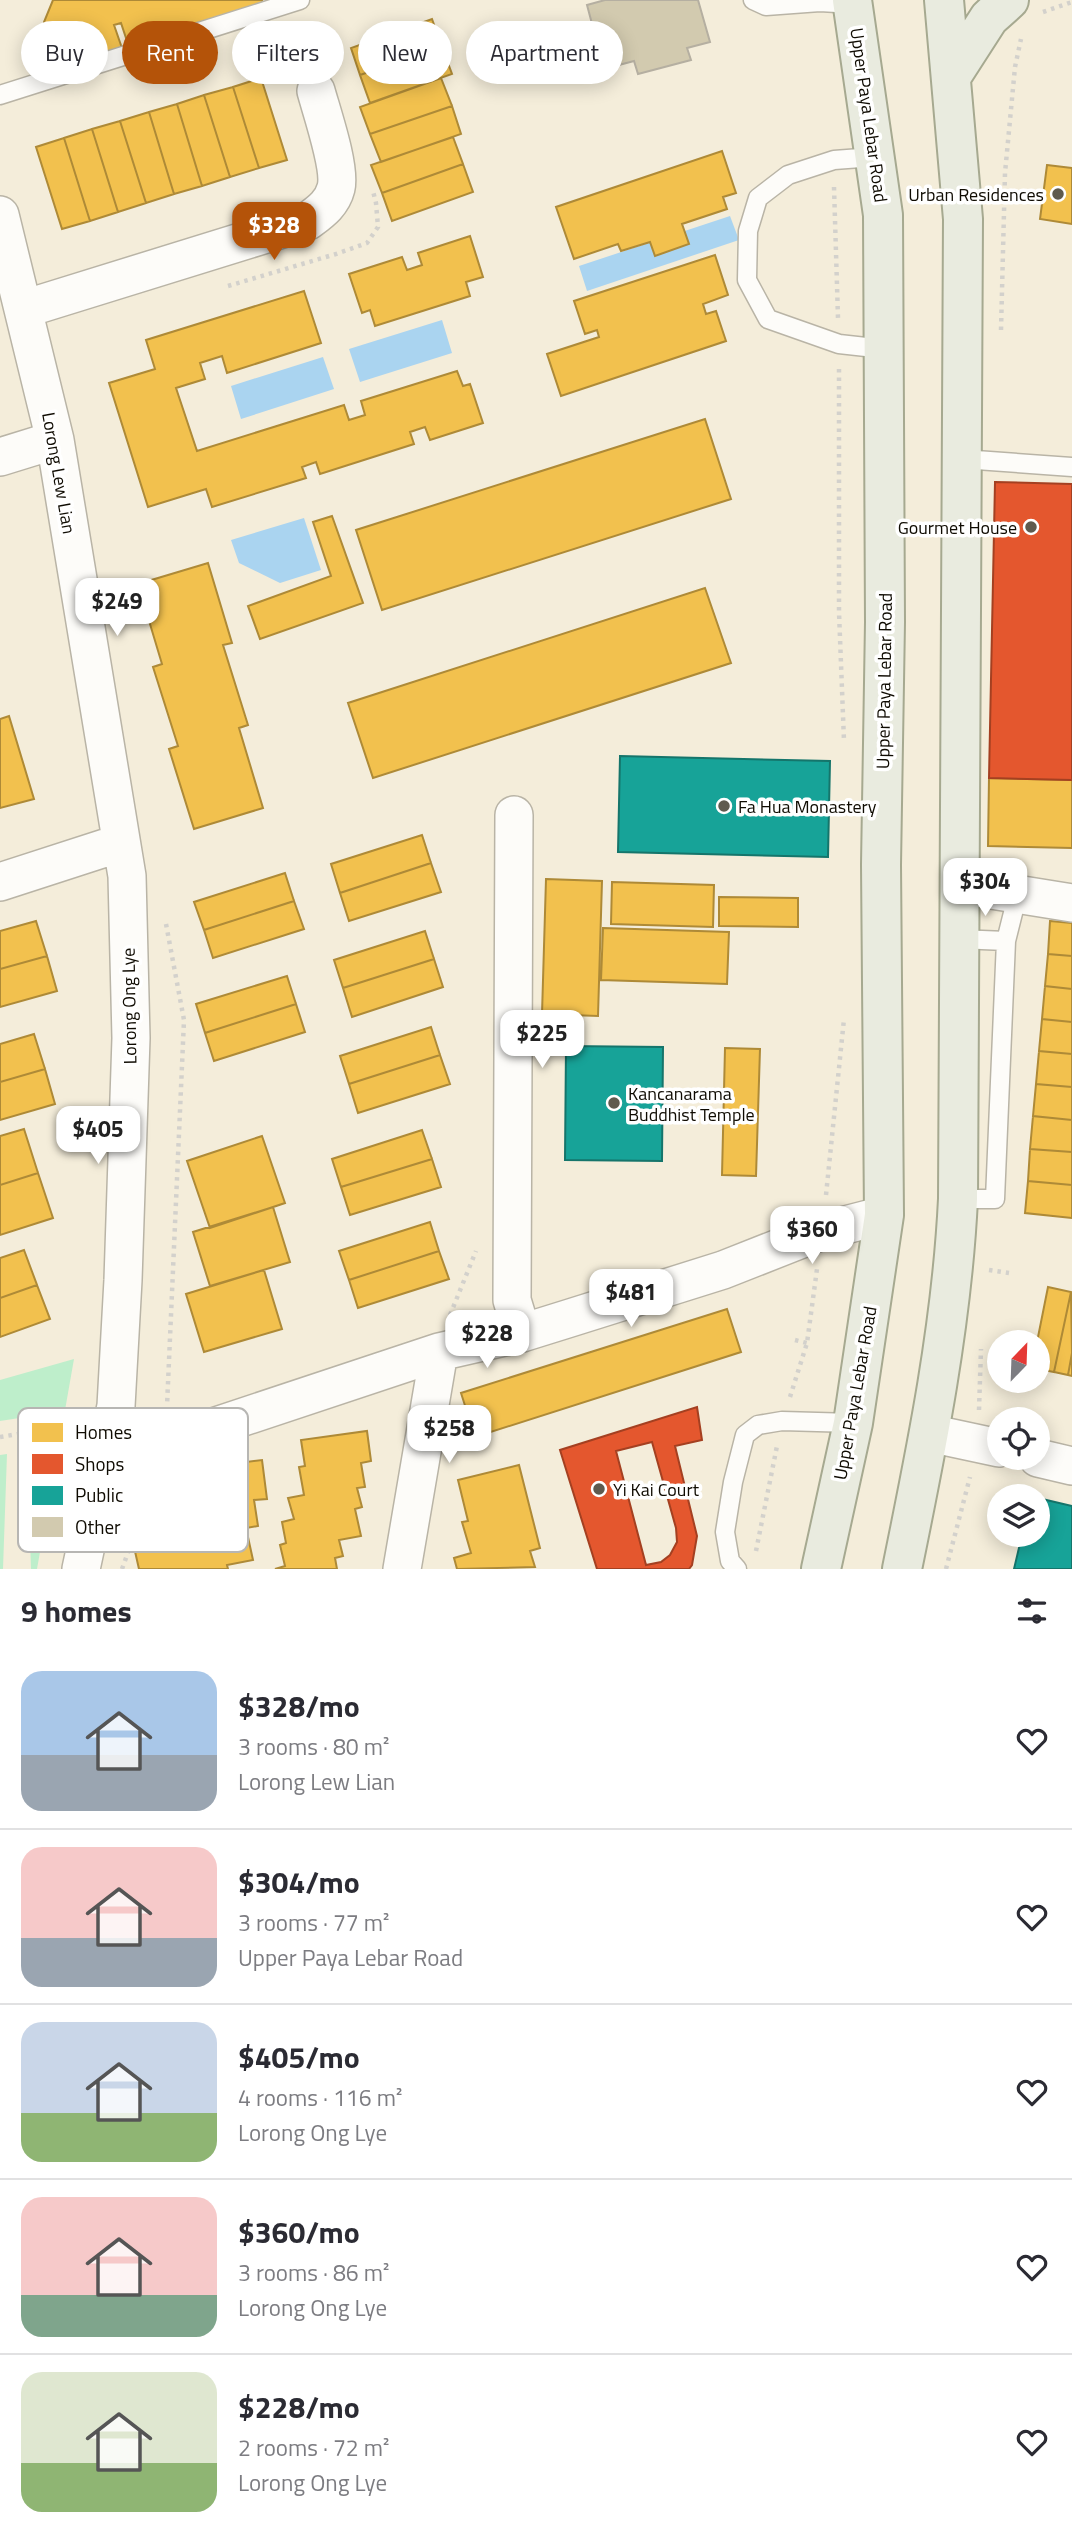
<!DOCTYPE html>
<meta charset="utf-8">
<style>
:root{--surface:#fff;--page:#f7f7f7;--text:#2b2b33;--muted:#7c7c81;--line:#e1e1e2;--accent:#b45309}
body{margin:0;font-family:"Titillium Web",sans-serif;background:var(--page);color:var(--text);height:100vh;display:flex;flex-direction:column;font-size:26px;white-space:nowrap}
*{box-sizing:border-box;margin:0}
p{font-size:23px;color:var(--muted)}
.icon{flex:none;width:38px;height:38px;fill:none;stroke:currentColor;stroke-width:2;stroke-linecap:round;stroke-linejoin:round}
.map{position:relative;height:1569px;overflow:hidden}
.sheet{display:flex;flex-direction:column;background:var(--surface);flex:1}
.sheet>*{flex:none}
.guide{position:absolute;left:21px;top:21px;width:700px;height:63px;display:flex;gap:14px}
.needle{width:46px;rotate:23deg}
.buttons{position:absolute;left:987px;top:1330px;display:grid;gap:14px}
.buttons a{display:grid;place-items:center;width:63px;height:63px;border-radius:50%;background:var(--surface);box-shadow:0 4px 18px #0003;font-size:35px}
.price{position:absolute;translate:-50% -60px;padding:0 16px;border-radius:14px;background:#fff;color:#222;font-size:23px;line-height:46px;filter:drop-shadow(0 2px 4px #0008)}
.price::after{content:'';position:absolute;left:50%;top:42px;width:21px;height:16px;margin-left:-10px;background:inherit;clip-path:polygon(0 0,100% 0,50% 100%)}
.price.current{background:var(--accent);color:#fff}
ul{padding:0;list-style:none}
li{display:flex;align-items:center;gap:21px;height:175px;padding:0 21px}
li+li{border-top:2px solid var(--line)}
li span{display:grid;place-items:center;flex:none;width:196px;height:140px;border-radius:21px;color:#555}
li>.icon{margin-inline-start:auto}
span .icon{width:84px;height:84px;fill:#fffc;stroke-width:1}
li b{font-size:30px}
h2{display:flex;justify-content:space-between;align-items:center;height:84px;padding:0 21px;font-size:30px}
.chip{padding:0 24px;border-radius:32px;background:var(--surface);box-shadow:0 4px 18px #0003;font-size:24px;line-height:63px}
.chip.current{background:var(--accent);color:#fff}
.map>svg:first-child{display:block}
.green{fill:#beeecb}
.water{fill:#aad4f0}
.homes{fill:#f2c14e;stroke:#ae8a37;stroke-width:2}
.shops{fill:#e4572e;stroke:#a44021;stroke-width:2;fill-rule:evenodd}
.public{fill:#17a398;stroke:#15756b;stroke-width:2}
.building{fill:#d2caaf;stroke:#b5afa1;stroke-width:2}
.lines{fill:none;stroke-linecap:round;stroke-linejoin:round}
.lane-casing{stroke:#b9b4a6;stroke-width:21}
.street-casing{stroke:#b9b4a6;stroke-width:40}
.primary-casing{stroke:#a6a990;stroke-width:42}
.path{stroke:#d3d1cc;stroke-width:4.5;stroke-dasharray:3.5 5;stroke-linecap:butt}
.lane{stroke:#fdfcf9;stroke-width:18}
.street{stroke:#fdfcf9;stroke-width:37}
.primary{stroke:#e9ebdf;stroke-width:38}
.poi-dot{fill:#5f5a4e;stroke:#fff;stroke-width:2.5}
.labels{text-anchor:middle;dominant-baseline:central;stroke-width:7;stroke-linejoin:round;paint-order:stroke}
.street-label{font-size:18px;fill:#0f0b02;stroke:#fff}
.poi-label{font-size:18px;fill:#0f0b02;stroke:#fff;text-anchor:start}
.key{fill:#fff;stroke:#b7b6b3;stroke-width:2}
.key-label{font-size:19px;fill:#0f0b02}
</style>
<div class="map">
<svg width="1072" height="1569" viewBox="0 0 1072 1569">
<rect width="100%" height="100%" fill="#f4edda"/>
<!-- green -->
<path class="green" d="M74,1359L37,1569H31L26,1417L0,1421V1380Z
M7,1454L3,1569H0V1455Z"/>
<!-- water -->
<path class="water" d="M730,216L739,240L587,291L579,266Z
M442,320L452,353L360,382L349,349Z
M323,357L334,389L241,419L231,386Z
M304,518L321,570L280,583L239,563L231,540Z"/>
<!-- homes -->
<path class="homes" d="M53,0H262L263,4L129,47L121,23L114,25L123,51L60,71L44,22Z
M432,19L442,47L360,75L351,48Z
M442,47L452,74L370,103L360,75Z
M261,78L287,160L259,168L233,87Z
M441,78L452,106L370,134L360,107Z
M233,87L259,168L230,177L204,95Z
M204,95L230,177L202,186L177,104Z
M177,104L202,186L174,194L149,112Z
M452,106L461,134L381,162L370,134Z
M149,112L174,194L146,203L120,121Z
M120,121L146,203L118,212L92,129Z
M92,129L118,212L90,221L64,138Z
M453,137L463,164L382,193L371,165Z
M64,138L90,221L62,229L36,147Z
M722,151L736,193L723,197L727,209L682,224L689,244L655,256L650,242L621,251L618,244L574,259L556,207Z
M463,164L473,192L392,221L382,193Z
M1047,165L1072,168V224L1040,219Z
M470,236L483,277L466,282L470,296L375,326L370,310L362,313L349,274L402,257L407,270L422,265L418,253Z
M715,255L728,295L703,304L706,314L716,311L726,341L561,396L547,354L599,337L597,330L585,334L574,301Z
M304,291L321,343L227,373L222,356L200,363L205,379L176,388L197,451L344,405L349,420L365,415L361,401L457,371L463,386L470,384L483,423L430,440L425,427L410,432L414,444L320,474L316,462L302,467L306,478L212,507L206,489L148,507L109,383L155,369L146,340Z
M705,419L731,499L382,610L356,530Z
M332,516L363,603L260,639L248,606L331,576L313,522Z
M208,563L232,643L223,645L248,725L239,728L263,808L194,829L169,749L178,746L153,667L162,664L138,584Z
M705,588L731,663L373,778L348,703Z
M9,716L34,799L0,808V719Z
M989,778L1072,780V848L988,846Z
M422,835L431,863L340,893L331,864Z
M431,863L441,892L349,921L340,893Z
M285,873L294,901L204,930L194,902Z
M546,879L602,881L598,1016L542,1014Z
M612,882L714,885L713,927L611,924Z
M719,897L798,898V927L719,926Z
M294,901L304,929L213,958L204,930Z
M36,921L47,956L0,969V931Z
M1050,921L1072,923V956L1048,954Z
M603,928L729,932L727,984L601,980Z
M425,931L434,959L343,988L334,960Z
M1048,954L1072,956V989L1045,986Z
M47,956L57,991L0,1007V969Z
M434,959L443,987L352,1017L343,988Z
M287,976L296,1004L205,1033L196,1004Z
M1045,986L1072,989V1022L1042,1019Z
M296,1004L305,1032L214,1061L205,1033Z
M1042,1019L1072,1022V1054L1039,1051Z
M431,1027L440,1055L349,1084L340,1056Z
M34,1034L45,1069L0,1082V1044Z
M725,1048L760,1049L756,1176L722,1175Z
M1039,1051L1072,1054V1087L1036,1084Z
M440,1055L450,1084L358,1113L349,1084Z
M45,1069L55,1104L0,1120V1082Z
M1036,1084L1072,1087V1120L1033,1116Z
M1033,1116L1072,1120V1152L1030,1149Z
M24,1129L38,1173L0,1185V1136Z
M422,1130L432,1159L341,1187L332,1159Z
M262,1136L285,1203L210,1228L187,1161Z
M1030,1149L1072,1152V1185L1028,1181Z
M432,1159L441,1187L350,1215L341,1187Z
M38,1173L53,1218L0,1235V1185Z
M1028,1181L1072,1185V1218L1025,1213Z
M273,1207L290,1262L210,1286L193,1232Z
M430,1222L439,1251L349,1280L339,1251Z
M24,1250L37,1285L0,1298V1258Z
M439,1251L449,1279L358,1308L349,1280Z
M264,1270L282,1329L204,1352L186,1294Z
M37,1285L50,1319L0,1337V1298Z
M1048,1287L1071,1292L1054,1372L1038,1369L1037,1342Z
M1071,1292L1072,1353L1068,1375L1054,1372Z
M727,1309L741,1352L475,1437L461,1393Z
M1072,1353V1376L1068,1375Z
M367,1431L371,1461L361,1463L365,1487L357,1488L362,1507L355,1509L361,1536L339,1540L343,1556L335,1558L337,1569H275L285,1566L280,1545L286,1543L282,1522L294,1519L288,1498L304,1495L299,1467L305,1466L301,1440Z
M262,1460L267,1499L254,1500L258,1526L246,1528L253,1560L227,1565L228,1569H139L134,1547L150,1544L145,1511L169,1507L165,1472Z
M519,1465L540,1548L530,1551L535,1567L457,1569L454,1558L471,1553L462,1522L468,1521L458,1480Z"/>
<!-- shops -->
<path class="shops" d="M995,482L1072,484V780L989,778Z
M697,1407L702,1440L675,1446L697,1536L692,1565L689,1569H597L560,1450ZM652,1442L676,1528L677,1542L670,1555L661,1562L646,1565L616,1451Z"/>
<!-- public -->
<path class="public" d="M620,756L830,761L828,857L618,852Z
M566,1046L663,1047L662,1161L565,1160Z
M1038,1498L1072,1506V1569H1014L1022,1535H1038Z"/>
<!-- building -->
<path class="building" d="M605,0H698L710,42L687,48L691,60L638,74L634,61L604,69L587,5Z"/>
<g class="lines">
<defs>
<path id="lane" d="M753,0L766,6L820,2L853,4
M0,95L300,0
M874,157L834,160L788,175L758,198L748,231L747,280L768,319L839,344L884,349
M962,459L1072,467
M958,939L1006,941
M958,1199H995L1006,941L1018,893
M737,1569L730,1561L725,1532L733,1482L745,1435L758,1425L782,1421L853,1423"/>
<path id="street" d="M0,215L55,440L127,876L131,1038L123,1280L116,1406L81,1569
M24,309L308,221C320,212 332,204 336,188C341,168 322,113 316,91
M0,457L55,440
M514,815L512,1300L522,1333
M0,882L108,847L122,846
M960,885L1072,903
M929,1433L999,1448
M1038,1458L1072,1466
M104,1460L165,1443L439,1352L522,1333L567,1319L723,1270L822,1231L884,1215
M402,1569L439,1352"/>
<path id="primary" d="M951,77L989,18L1009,0
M821,1569L853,1423L884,1215L881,865L885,622L883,215L852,0
M902,1569C927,1447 952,1324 958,1199L963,219L944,0"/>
</defs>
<!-- lane casing -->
<use href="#lane" class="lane-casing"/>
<!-- street casing -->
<use href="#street" class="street-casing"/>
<!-- primary casing -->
<use href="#primary" class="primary-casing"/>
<!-- path -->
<path class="path" d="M1043,12L1072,2
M834,187L838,318
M228,286L336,254L367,243L378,227L376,203L373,191
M1001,330L1005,173L1015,67L1021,39
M839,369V612L844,741
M166,924L184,1020L167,1406
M826,1195L844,1019
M989,1270L1009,1273
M450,1315L476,1251
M795,1340L807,1343
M790,1397L807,1343L817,1269
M979,1410L981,1349
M0,1437L79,1424
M756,1551L777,1446
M122,1569L153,1483
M946,1569L970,1477"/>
<!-- lane -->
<use href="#lane" class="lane"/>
<!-- street -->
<use href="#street" class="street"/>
<!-- primary -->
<use href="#primary" class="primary"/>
</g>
<!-- markers -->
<g class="poi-dot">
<circle cx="1058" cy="194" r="7"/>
<circle cx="1031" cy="527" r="7"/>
<circle cx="724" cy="806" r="7"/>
<circle cx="614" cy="1103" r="7"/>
<circle cx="599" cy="1489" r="7"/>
</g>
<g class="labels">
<!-- street labels -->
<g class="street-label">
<text transform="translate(869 115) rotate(82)">Upper Paya Lebar Road</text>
<text transform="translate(59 473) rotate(80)">Lorong Lew Lian</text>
<text transform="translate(884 681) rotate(-89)">Upper Paya Lebar Road</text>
<text transform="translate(129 1006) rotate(-91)">Lorong Ong Lye</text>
<text transform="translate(855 1393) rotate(-80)">Upper Paya Lebar Road</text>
</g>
<!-- poi labels -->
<g class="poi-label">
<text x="1044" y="194" text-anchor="end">Urban Residences</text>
<text x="1017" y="527" text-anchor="end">Gourmet House</text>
<text x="738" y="806">Fa Hua Monastery</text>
<text x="628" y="1093">Kancanarama<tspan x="628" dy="21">Buddhist Temple</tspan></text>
<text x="613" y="1489">Yi Kai Court</text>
</g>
</g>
<!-- legend -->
<rect x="18" y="1408" width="230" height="144" rx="10" class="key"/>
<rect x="32" y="1423" width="31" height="19" fill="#f2c14e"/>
<rect x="32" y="1454" width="31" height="20" fill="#e4572e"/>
<rect x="32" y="1486" width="31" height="19" fill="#17a398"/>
<rect x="32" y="1517" width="31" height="20" fill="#d2caaf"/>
<g class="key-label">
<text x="75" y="1439">Homes</text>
<text x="75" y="1471">Shops</text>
<text x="75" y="1502">Public</text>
<text x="75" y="1534">Other</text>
</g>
</svg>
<div class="buttons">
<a><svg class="needle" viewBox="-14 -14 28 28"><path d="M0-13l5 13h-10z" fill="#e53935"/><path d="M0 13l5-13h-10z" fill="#7c7c81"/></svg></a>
<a><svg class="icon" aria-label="locate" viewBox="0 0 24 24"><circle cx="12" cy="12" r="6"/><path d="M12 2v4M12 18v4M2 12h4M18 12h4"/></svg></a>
<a><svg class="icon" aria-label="layers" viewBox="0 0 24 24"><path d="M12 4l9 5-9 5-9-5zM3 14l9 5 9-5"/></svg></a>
</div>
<b class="price current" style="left:274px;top:262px">$328</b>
<b class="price" style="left:117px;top:638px">$249</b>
<b class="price" style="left:985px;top:918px">$304</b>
<b class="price" style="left:542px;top:1070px">$225</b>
<b class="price" style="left:98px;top:1166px">$405</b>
<b class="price" style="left:812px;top:1266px">$360</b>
<b class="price" style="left:631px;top:1329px">$481</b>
<b class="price" style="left:487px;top:1370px">$228</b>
<b class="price" style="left:449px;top:1465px">$258</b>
<div class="guide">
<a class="chip">Buy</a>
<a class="chip current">Rent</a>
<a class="chip">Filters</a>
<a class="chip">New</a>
<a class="chip">Apartment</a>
</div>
</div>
<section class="sheet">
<h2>9 homes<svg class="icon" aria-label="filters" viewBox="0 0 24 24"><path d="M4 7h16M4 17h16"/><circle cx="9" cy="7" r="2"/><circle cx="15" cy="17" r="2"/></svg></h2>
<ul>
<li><span style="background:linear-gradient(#a9c7e8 60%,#9aa5b1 0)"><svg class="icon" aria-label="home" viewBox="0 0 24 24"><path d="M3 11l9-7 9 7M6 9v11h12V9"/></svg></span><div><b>$328/mo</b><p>3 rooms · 80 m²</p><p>Lorong Lew Lian</p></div><svg class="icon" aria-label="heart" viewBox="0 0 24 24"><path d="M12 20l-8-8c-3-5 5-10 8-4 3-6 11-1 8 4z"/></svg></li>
<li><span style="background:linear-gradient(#f6c9c9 65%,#9aa5b1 0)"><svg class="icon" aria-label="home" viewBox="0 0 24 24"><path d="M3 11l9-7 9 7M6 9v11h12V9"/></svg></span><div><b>$304/mo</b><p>3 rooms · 77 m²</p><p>Upper Paya Lebar Road</p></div><svg class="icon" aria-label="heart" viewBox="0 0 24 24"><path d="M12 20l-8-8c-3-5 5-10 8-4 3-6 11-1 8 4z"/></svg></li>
<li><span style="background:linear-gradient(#c9d6e8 65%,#8fb573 0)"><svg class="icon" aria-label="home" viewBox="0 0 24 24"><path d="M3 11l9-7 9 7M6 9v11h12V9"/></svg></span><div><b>$405/mo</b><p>4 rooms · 116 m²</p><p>Lorong Ong Lye</p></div><svg class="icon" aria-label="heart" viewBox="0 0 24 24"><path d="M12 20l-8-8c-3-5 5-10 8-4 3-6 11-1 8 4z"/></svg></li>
<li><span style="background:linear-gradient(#f6c9c9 70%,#7fa58c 0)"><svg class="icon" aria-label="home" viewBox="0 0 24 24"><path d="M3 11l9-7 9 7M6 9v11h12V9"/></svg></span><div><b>$360/mo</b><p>3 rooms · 86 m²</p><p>Lorong Ong Lye</p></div><svg class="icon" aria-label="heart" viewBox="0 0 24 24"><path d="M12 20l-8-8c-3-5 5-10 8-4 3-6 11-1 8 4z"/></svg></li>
<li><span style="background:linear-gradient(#dfe7d0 65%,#8fb573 0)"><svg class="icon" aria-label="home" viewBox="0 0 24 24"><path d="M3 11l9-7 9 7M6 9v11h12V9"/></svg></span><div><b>$228/mo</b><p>2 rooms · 72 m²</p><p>Lorong Ong Lye</p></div><svg class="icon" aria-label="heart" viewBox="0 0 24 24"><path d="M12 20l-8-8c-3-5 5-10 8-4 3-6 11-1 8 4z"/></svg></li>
</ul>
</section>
